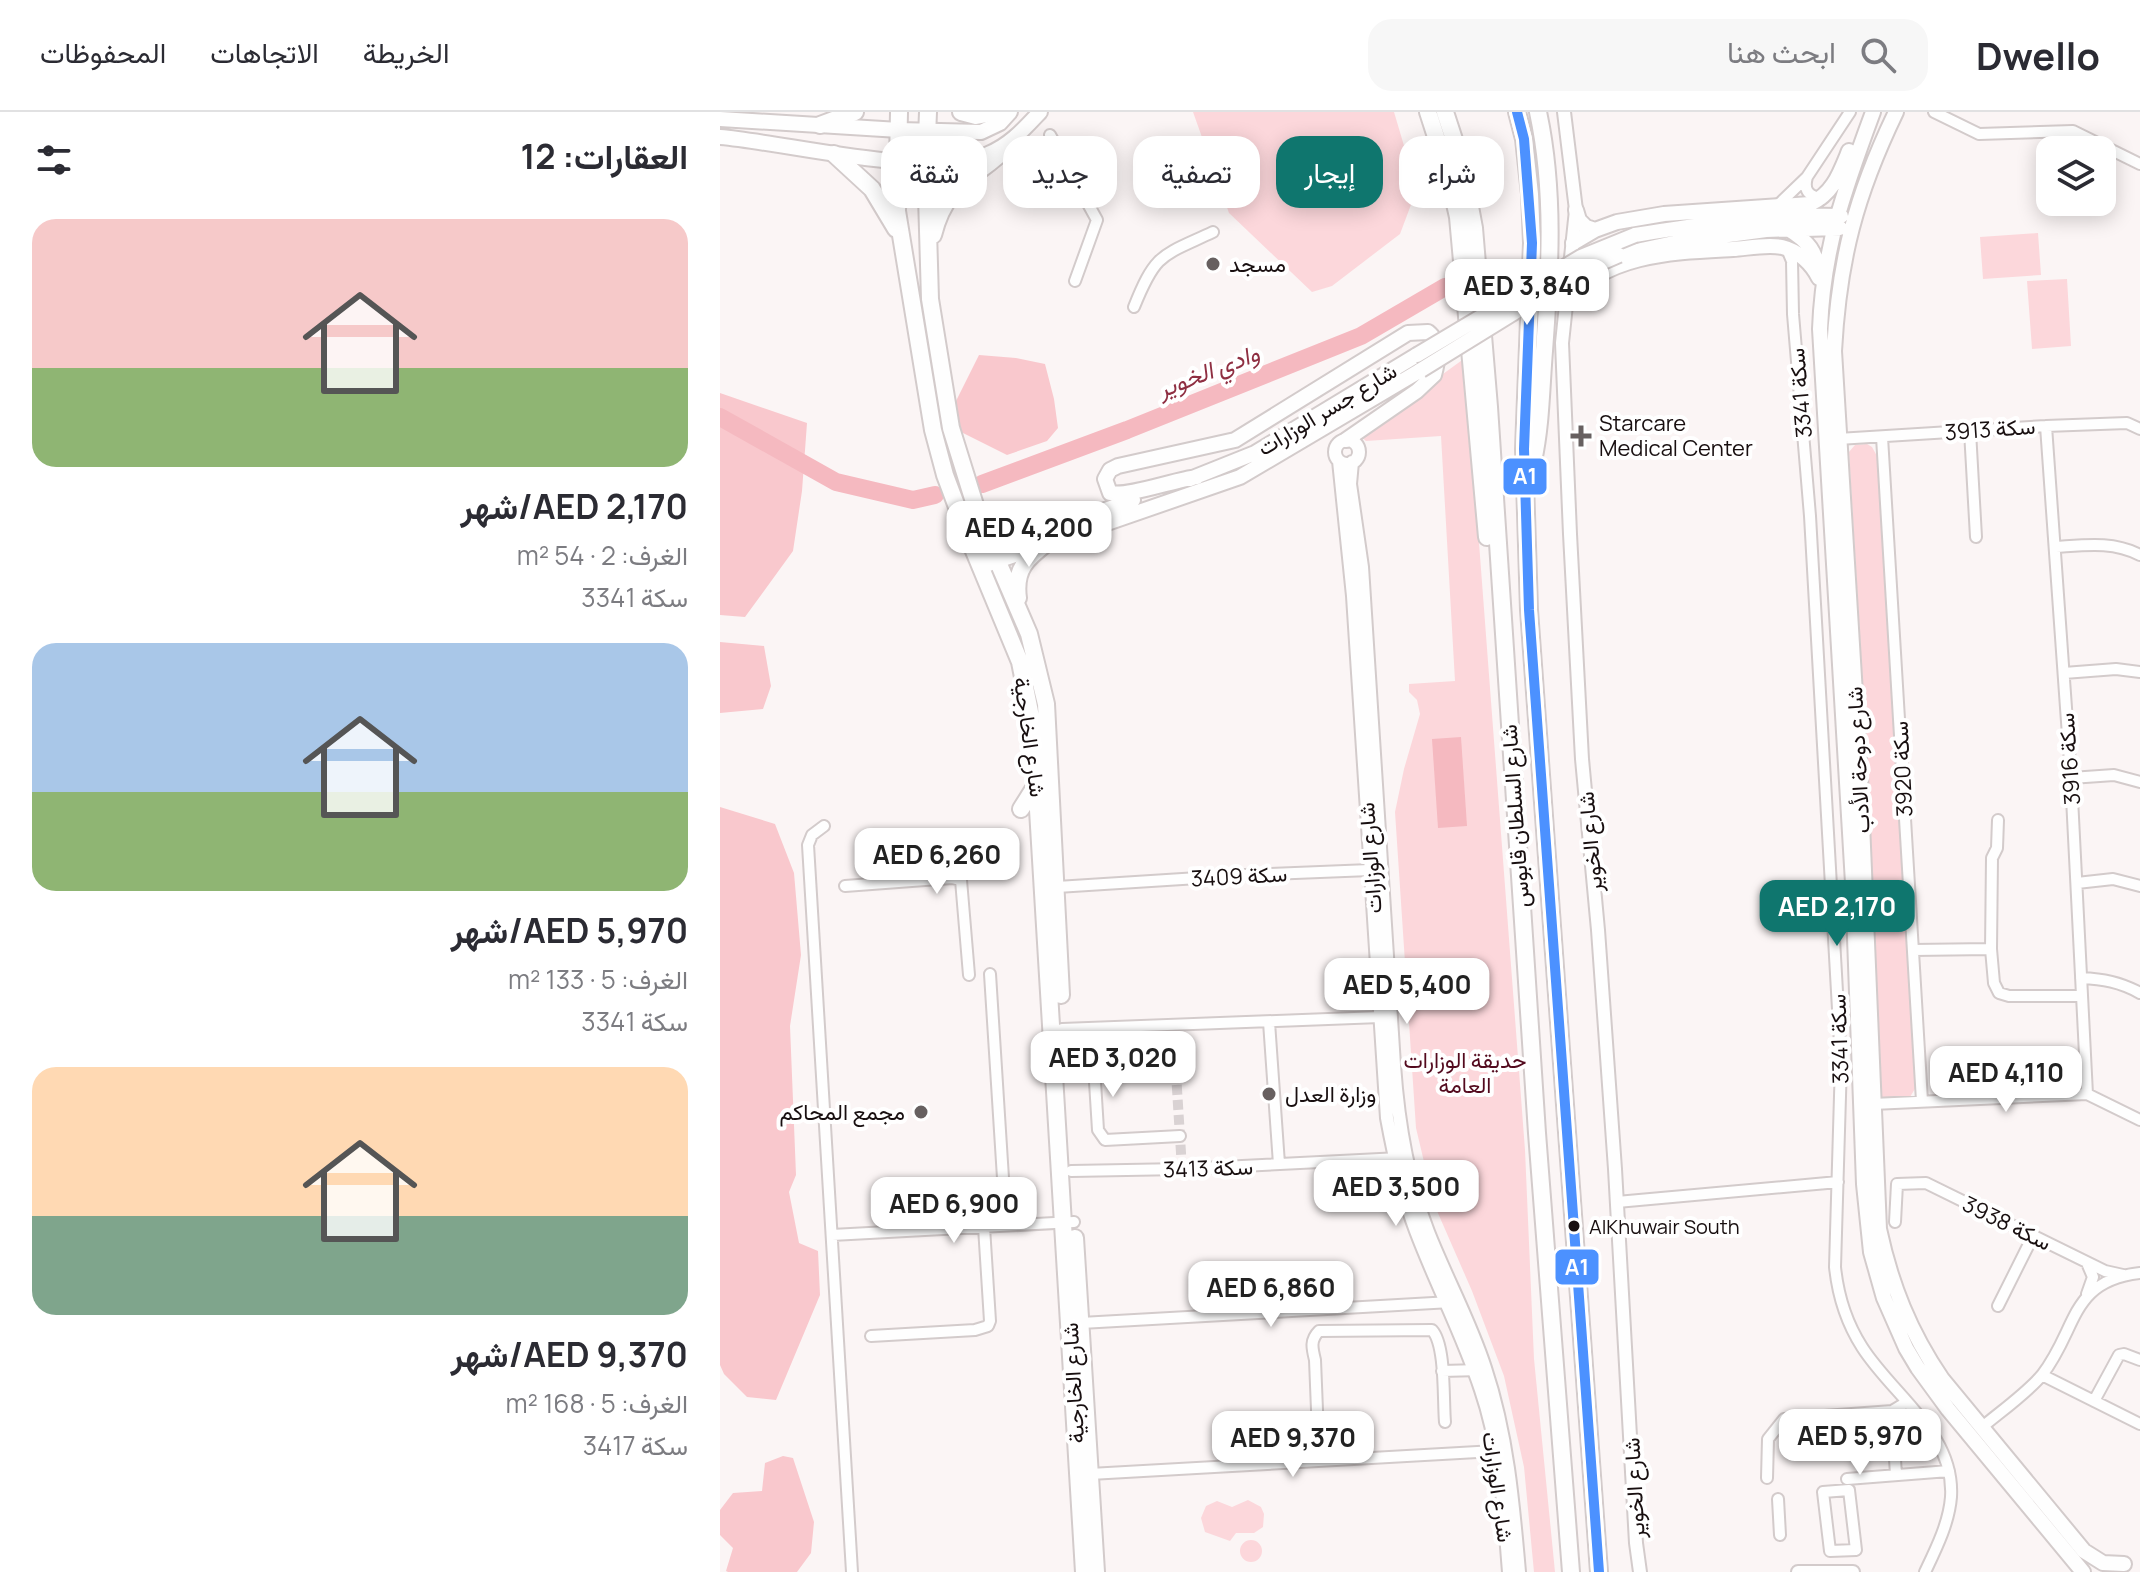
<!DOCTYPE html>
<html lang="ar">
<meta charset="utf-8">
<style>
:root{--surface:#fff;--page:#f7f7f7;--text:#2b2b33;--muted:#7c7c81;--line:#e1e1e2;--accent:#0f766e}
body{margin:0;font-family:Manrope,Vazirmatn,sans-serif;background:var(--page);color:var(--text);direction:rtl;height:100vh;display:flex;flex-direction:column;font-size:30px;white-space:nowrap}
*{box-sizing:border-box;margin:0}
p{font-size:26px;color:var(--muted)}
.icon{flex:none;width:44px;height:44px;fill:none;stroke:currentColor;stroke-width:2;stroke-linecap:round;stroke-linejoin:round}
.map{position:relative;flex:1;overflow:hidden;direction:ltr}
.drawer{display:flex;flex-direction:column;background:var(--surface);width:720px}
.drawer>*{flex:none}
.hud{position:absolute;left:24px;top:24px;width:760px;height:72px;direction:rtl;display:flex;gap:16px}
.fabs{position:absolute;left:1316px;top:24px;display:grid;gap:16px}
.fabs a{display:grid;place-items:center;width:80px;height:80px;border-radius:16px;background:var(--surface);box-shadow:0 4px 20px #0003;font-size:40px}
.price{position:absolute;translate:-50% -68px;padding:0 18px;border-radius:16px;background:#fff;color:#222;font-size:26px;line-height:52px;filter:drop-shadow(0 2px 4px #0008)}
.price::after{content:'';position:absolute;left:50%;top:48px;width:24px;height:18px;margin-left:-12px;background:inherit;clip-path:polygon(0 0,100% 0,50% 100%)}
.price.on{background:var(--accent);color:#fff}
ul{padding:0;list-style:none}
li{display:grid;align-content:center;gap:16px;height:424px;padding:0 32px}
li span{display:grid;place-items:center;height:248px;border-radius:24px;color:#555}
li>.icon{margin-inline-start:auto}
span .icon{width:144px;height:144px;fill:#fffc;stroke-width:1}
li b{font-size:34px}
h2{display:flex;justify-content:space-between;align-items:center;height:96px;padding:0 32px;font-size:34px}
.tag{padding:0 28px;border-radius:24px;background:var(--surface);box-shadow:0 4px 20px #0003;font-size:28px;line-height:72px}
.tag.on{background:var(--accent);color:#fff}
header{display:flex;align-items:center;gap:48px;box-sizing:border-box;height:112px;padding:0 40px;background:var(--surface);border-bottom:2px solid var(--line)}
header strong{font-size:38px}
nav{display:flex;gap:44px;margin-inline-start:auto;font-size:28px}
.search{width:560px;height:72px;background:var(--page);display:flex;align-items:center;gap:20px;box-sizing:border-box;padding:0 28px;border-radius:24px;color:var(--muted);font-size:30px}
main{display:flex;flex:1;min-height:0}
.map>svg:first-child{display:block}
.green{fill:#fcd7db}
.forest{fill:#f9c8cd}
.water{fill:#f5b9c0}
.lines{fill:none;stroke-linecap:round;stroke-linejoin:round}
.river{stroke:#f5b9c0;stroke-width:18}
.minor-tunnel{stroke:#d9d2d3;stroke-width:10;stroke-dasharray:10 5;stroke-linecap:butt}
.minor-casing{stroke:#d3cbcb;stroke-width:14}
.tertiary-casing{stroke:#d3cbcb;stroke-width:16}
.secondary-casing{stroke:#d3cbcb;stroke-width:18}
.primary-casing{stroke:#d3cbcb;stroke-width:20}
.trunk-casing{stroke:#d3cbcb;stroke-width:20}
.minor{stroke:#fefefe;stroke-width:10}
.tertiary{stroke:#fefefe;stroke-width:12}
.secondary{stroke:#fefefe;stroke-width:14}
.primary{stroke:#fefefe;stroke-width:16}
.trunk{stroke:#fefefe;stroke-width:16}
.secondary-bridge-casing{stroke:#d3cbcb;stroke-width:18;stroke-linecap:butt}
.secondary-bridge{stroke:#fefefe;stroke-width:14}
.bus-1-casing{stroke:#fff;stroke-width:16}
.bus-1{stroke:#4c91ff;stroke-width:10}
.poi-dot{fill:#676060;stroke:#fff;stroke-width:3}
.bus-dot{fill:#180f10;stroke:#fff;stroke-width:3}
.labels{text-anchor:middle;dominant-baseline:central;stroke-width:8;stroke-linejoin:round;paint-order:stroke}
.bus-label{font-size:20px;fill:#180f10;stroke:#fff;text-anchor:start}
.poi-label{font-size:22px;fill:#180f10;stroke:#fff;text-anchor:start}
.street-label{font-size:22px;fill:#180f10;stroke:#fff}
.park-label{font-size:22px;fill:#530a1e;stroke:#fff}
.water-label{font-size:24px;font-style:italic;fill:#8f2f42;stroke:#fff}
.line-badge{stroke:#fff;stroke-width:3}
.badge-label{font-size:22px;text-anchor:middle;font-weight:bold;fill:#fff}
</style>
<header>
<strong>Dwello</strong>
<div class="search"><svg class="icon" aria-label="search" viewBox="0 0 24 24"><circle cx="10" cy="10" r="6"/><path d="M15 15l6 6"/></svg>ابحث هنا</div>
<nav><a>الخريطة</a><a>الاتجاهات</a><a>المحفوظات</a></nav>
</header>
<main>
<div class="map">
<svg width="1420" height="1460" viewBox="0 0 1420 1460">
<rect width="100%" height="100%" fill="#fbf5f5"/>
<!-- green -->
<path class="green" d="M473,0H674L693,64L692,90L680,122L612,174L592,180L509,101Z
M1318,121L1321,163L1263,167L1260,125Z
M1347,167L1351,234L1312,237L1307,169Z
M745,246L805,1038L814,1247L835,1460H814L804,1355L784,1264L752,1179L714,1092L696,1016L675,700L684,657L700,602L697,588L689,580V572L735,569L721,324L646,329L639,323Z
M1147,332L1152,335L1157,344L1196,975L1190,985C1179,986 1166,990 1158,982L1145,610L1129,340L1135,333Z
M528,1388L541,1395L544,1402L543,1415L534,1421H516L510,1429L485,1420L481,1406L486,1394L497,1389L512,1395Z
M520 1439a11 11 0 1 1 22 0a11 11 0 1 1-22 0Z"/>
<!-- forest -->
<path class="forest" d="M259,243L296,246L325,252L334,287L338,316L327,329L287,343L237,318L235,291Z
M0,281L87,311L82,379L73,439L25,505L0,503Z
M0,530L44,534L51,574L43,597L0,601Z
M0,695L55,712L74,761L81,843L70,914L76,1063L69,1080L79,1131L98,1139L100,1183L56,1288L27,1285L4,1262L0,1253Z
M63,1344L73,1346L94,1410L91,1441L77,1460H8L6,1459L13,1436L0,1423V1398L13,1381L42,1379L45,1351Z"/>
<!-- water -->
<path class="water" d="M741,625L747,714L718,716L712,627Z"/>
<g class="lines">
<!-- river -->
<path class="river" d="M0,305L116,370L193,388L215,383
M262,372L407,318L641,224L725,175"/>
<!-- minor-tunnel -->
<path class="minor-tunnel" d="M453,913L462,1057"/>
<defs>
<path id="minor" d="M1214,0L1259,22L1353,19L1420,52
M330,23L377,108L355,169
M1087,65C1083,79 1089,84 1102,87
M1057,94L1087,65L1130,0
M1067,137L1072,149L1073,202L1090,404L1121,950L1115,1155C1118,1184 1126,1210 1142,1235C1173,1284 1235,1321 1231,1385C1229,1411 1216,1437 1205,1460
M414,195C436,140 442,144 493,120
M1326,314L1351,666L1367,982
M1250,319L1256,425
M1162,325L1202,989
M1118,327L1326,314L1407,311L1420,317
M1336,435C1366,433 1393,429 1420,443
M1344,561L1396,557L1420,560
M1351,666L1394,663L1420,670
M104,714L92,723L88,733L132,1460
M1357,771L1393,767L1420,774
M125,774L232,766L241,768L249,863
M337,775L525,763L650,758L657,761
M1271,837L1272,746L1277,736L1278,708
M1193,838L1271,837L1274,871L1279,881L1289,884H1362
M270,862L286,1113
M1361,866C1383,867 1400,870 1420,881
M549,910L559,1052
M342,917L660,905L667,908
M455,942L377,946L374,954L378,1018L385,1028L460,1024
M1153,992L1367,982L1420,1008
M351,1059L462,1057L680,1046
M897,1090L1118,1070
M1175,1110L1177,1072L1206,1071L1385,1159L1403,1163
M112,1123L354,1110
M1367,1182L1373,1165L1367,1151
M1278,1194L1313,1124
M361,1211L731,1190
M151,1224L255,1218L268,1214L270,1209L264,1115
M722,1259L760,1258
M1322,1263L1420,1312
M1374,1289L1399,1243L1404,1242L1420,1248
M1172,1299L1176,1363
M1261,1316C1280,1300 1307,1281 1322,1263C1358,1217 1349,1169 1420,1161
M599,1348L595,1248C592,1236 590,1228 599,1219L712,1218C726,1233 723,1288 725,1310
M370,1362L775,1339L782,1342
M1047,1366L1048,1327L1064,1307L1172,1299L1187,1290
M1127,1367L1229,1359
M1129,1378L1136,1438L1110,1439L1103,1380Z
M1058,1387L1060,1423"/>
<path id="tertiary" d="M844,0L856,98L842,231L850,422L862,647L878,818L895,1057L916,1431L920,1460
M615 340a12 12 0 1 1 24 0a12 12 0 1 1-24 0Z
M619,349L633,484L667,1006C674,1044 682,1082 696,1119C716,1172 743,1223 761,1278C781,1336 784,1399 789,1460
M632,350L630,372L642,455L674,953C678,1011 687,1066 708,1120C726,1166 750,1209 765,1256C787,1322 793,1390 799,1460
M1078,1460H1133"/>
<path id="secondary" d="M1153,0C1125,76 1103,135 1100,217L1133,771L1144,1072L1151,1140L1164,1186L1186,1236L1198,1256L1228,1297L1363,1460
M1176,0C1136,83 1119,147 1114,239L1140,663L1159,1117C1171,1173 1190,1220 1222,1267L1364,1439L1383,1451L1404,1452
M0,7L179,18L261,20L280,11L290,0
M0,25C70,31 205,67 268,42C290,33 304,17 320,0
M856,98L859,108L866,115L875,118L897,110L944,102L1090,92C1113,82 1120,61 1129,39
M1068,117C1088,129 1097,140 1099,163
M915,123C982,112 1053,102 1121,104
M853,131L875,118
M907,141L963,129L1046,118L1120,116
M848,190C885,141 957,140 1013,137C1028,136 1047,132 1062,135C1079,139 1092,152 1099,166
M477,365C454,368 408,385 390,381L385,367L390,358L398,354L515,328L688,221L708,220C721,230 718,249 714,263L697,279L626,328
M470,367L535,341L697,243
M263,442L413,388
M260,455L520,365L701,258"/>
<path id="primary" d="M179,0L177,99L213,318L225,363L249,427L300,550L313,615L364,1460
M208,0L206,50L210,187L231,316L259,406L309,522L326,592L341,883
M241,0L256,4L277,0
M100,13L135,0
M114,42L152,77L176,117
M213,123C228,64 261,67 295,27
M263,410C283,428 300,424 324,419
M298,486C294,457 307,446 328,430
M301,697L318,670
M355,1126L376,1460"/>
<path id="trunk" d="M708,0L729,65L738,105L767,425
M725,0L742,52L754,116L769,295L817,1021L851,1460
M797,0L804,27L810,82L812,131L804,337L809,498L879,1460
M813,349C821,313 821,275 824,239C830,159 835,79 818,0"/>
</defs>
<!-- minor casing -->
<use href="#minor" class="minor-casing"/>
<!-- tertiary casing -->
<use href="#tertiary" class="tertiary-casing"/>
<!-- secondary casing -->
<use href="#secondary" class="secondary-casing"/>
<!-- primary casing -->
<use href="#primary" class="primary-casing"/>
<!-- trunk casing -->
<use href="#trunk" class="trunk-casing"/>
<!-- minor -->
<use href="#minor" class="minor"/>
<!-- tertiary -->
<use href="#tertiary" class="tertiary"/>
<!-- secondary -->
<use href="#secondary" class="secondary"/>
<!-- primary -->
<use href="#primary" class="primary"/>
<!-- trunk -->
<use href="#trunk" class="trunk"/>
<defs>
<path id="secondary-bridge" d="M697,243L861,145L915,123
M701,258L860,160L899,143"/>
</defs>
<!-- secondary-bridge casing -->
<use href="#secondary-bridge" class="secondary-bridge-casing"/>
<!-- secondary-bridge -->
<use href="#secondary-bridge" class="secondary-bridge"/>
<defs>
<path id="bus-1" d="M797,0L804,27L812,131L804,337L809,498L879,1460"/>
</defs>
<!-- bus-1 casing -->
<use href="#bus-1" class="bus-1-casing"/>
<!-- bus-1 -->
<use href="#bus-1" class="bus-1"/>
</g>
<!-- markers -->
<g class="poi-dot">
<circle cx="493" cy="152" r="8"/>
<path d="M857 312h8v8h8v8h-8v8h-8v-8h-8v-8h8z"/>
<circle cx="549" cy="982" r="8"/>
<circle cx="201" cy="1000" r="8"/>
</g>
<circle class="bus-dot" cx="854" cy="1114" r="7"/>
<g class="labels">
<!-- bus labels -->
<g class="bus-label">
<text x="869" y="1114">AlKhuwair South</text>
</g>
<!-- poi labels -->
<g class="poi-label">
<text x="509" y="152">مسجد</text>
<text x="879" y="311">Starcare<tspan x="879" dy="25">Medical Center</tspan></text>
<text x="565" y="982">وزارة العدل</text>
<text x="185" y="1000" text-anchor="end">مجمع المحاكم</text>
</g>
<!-- street labels -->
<g class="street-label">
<text transform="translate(1080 281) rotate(-95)">سكة 3341</text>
<text transform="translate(607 297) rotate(-31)">شارع جسر الوزارات</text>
<text transform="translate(1270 317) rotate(-4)">سكة 3913</text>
<text transform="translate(310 625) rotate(82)">شارع الخارجية</text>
<text transform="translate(1349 647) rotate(-94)">سكة 3916</text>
<text transform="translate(1138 648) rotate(-93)">شارع دوحة الأدب</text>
<text transform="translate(1182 657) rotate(-93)">سكة 3920</text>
<text transform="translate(795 704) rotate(-94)">شارع السلطان قابوس</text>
<text transform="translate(870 730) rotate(-95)">شارع الخوير</text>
<text transform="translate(650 746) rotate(-94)">شارع الوزارات</text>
<text transform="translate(519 764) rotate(-3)">سكة 3409</text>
<text transform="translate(1119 927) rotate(-92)">سكة 3341</text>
<text transform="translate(488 1056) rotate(-2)">سكة 3413</text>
<text transform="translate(1287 1111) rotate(26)">سكة 3938</text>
<text transform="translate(353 1271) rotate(-93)">شارع الخارجية</text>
<text transform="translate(778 1375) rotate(82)">شارع الوزارات</text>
<text transform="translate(914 1376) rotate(-93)">شارع الخوير</text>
</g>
<!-- park labels -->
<g class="park-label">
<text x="745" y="948">حديقة الوزارات<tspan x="745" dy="25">العامة</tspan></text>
</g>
<!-- water labels -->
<g class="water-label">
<text transform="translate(488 258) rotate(-21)">وادي الخوير</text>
</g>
</g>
<g class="line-badge">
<rect x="782" y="345" width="46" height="39" rx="8" fill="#4c91ff"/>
<rect x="834" y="1136" width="46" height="38" rx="8" fill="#4c91ff"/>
</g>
<g class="badge-label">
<text x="805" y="372">A1</text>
<text x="857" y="1163">A1</text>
</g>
</svg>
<div class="fabs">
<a><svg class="icon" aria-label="layers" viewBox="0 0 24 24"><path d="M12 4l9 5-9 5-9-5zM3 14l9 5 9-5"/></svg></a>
</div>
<b class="price" style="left:807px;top:215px">AED 3,840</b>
<b class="price" style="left:309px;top:457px">AED 4,200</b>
<b class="price" style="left:217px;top:784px">AED 6,260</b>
<b class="price on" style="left:1117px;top:836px">AED 2,170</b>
<b class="price" style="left:687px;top:914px">AED 5,400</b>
<b class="price" style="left:393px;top:987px">AED 3,020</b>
<b class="price" style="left:1286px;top:1002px">AED 4,110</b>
<b class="price" style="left:676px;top:1116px">AED 3,500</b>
<b class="price" style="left:234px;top:1133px">AED 6,900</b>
<b class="price" style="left:551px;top:1217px">AED 6,860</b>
<b class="price" style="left:1140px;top:1365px">AED 5,970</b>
<b class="price" style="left:573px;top:1367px">AED 9,370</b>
<div class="hud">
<a class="tag">شراء</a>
<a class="tag on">إيجار</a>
<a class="tag">تصفية</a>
<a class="tag">جديد</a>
<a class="tag">شقة</a>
</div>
</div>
<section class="drawer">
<h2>العقارات: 12<svg class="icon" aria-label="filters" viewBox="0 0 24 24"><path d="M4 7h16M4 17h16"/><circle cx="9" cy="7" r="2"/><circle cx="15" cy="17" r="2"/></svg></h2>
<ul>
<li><span style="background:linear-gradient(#f6c9c9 60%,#8fb573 0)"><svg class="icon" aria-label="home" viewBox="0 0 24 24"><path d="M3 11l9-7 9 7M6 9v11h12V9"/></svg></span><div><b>AED 2,170/شهر</b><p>الغرف: 2 · 54 m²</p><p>سكة 3341</p></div></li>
<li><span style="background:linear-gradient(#a9c7e8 60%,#8fb573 0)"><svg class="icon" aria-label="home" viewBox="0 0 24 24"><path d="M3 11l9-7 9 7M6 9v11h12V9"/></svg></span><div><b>AED 5,970/شهر</b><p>الغرف: 5 · 133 m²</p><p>سكة 3341</p></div></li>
<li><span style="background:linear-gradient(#ffd9b3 60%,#7fa58c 0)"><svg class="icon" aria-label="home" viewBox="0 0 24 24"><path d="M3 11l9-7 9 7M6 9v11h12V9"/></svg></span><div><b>AED 9,370/شهر</b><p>الغرف: 5 · 168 m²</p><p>سكة 3417</p></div></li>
</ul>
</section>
</main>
